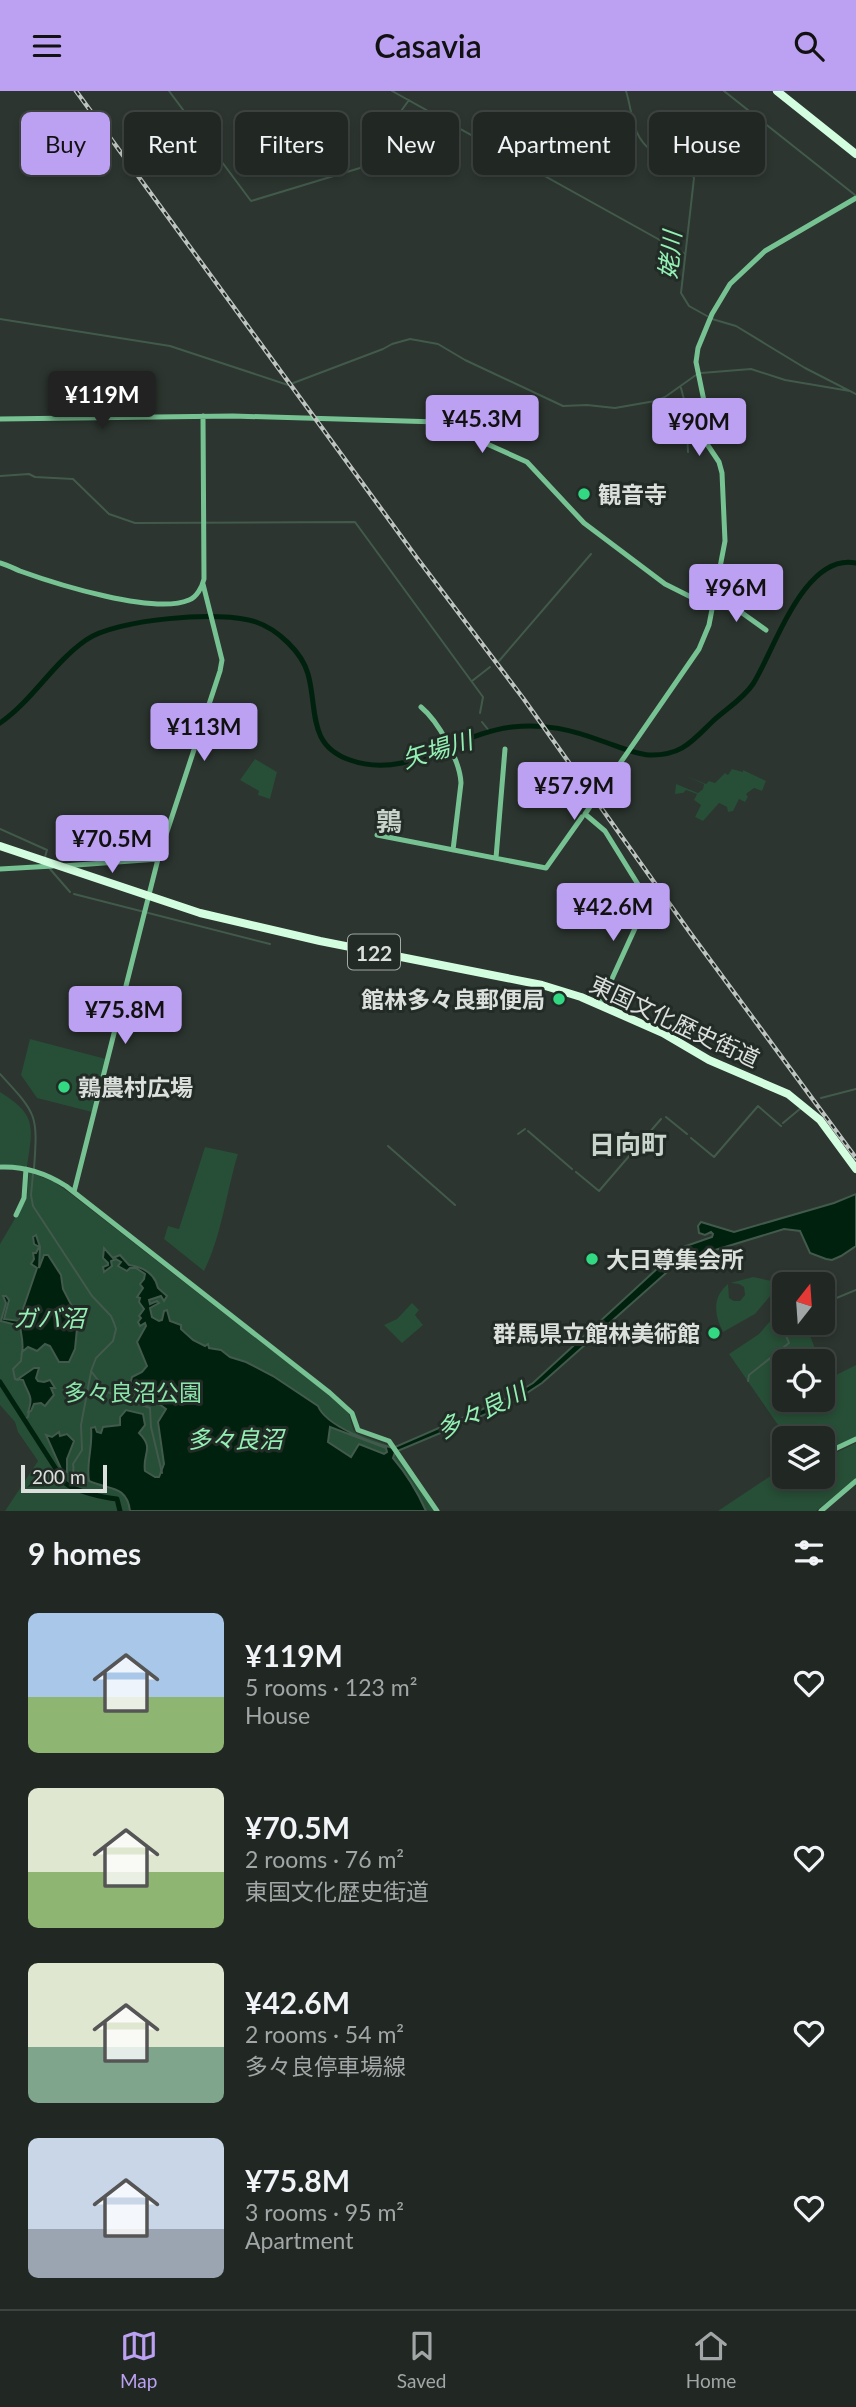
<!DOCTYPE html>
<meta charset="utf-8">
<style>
:root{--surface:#212823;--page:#29302b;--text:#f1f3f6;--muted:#a2a6a6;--line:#3e4441;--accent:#bca0f2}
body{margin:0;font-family:Lato,"Noto Sans JP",sans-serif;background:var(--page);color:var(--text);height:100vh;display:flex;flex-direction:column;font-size:26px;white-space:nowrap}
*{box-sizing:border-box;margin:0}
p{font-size:23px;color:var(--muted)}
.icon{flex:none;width:38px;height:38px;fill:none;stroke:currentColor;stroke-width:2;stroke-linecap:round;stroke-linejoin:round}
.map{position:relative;height:1420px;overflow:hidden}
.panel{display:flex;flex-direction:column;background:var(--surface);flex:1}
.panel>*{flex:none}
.top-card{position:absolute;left:21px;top:21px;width:816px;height:63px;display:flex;gap:14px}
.needle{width:46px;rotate:17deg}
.fabs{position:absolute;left:772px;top:1181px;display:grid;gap:14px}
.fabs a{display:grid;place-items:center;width:63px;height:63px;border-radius:10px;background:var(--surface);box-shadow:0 4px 10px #0003,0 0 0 2px var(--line);font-size:35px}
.scale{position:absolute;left:21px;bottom:18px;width:86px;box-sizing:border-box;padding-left:7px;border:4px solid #dbe0dc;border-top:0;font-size:19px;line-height:24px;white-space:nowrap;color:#dbe0dc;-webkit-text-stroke:5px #222b25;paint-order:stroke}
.price{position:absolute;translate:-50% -60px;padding:0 16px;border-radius:7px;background:var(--accent);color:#111;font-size:23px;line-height:46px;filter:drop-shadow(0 2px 4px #0008)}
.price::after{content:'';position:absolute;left:50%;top:42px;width:21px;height:16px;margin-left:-10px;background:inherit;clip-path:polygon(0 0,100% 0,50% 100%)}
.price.current{background:#222;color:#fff}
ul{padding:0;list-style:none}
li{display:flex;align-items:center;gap:21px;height:175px;padding:0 28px}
li span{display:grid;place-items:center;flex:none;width:196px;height:140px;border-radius:10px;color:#555}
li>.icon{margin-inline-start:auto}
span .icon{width:84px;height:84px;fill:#fffc;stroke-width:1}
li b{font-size:30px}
h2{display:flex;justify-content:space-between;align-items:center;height:84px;padding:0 28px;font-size:30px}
.tag{padding:0 24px;border-radius:10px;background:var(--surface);box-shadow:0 4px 10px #0003,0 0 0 2px var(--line);font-size:24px;line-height:63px}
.tag.current{background:var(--accent);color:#111}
header{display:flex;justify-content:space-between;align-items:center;height:91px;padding:0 28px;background:var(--accent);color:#111;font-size:32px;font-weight:600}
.menu{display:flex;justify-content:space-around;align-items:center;height:98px;border-top:2px solid var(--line);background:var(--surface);font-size:19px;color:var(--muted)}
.menu a{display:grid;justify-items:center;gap:4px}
.menu .current{color:var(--accent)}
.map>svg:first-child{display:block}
.green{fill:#274e36}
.water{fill:#00210e;stroke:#425a4c;stroke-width:2;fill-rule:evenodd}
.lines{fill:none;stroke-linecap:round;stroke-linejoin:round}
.stream{stroke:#425a4c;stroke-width:2}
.river{stroke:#00210e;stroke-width:5}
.secondary{stroke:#77c292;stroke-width:5}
.highway{stroke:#d2fedf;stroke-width:8}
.rail-casing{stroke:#bec4c0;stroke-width:4.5}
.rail{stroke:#222b25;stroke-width:2;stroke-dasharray:5;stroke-linecap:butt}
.poi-dot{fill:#32d882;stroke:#222b25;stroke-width:2.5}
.labels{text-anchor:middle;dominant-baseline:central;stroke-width:6;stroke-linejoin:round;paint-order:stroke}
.shield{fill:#222b25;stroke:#a4aaa5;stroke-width:2}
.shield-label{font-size:21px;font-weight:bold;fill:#dbe0dc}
.poi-label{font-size:23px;font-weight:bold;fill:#dbe0dc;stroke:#222b25;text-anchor:start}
.street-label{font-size:23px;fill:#dbe0dc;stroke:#222b25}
.park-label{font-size:23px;fill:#8ae6ab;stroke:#222b25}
.water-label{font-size:24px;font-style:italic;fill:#94f1b5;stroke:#222b25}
.quarter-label{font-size:26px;font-weight:bold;fill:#c8d4cc;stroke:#222b25}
</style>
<header><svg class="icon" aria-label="menu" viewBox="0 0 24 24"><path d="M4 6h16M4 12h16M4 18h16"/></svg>Casavia<svg class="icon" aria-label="search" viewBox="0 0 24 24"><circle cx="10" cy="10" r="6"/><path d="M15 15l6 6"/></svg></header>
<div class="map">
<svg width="856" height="1420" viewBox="0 0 856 1420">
<rect width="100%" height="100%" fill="#2c352f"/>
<!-- green -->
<path class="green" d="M255,668L277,681L270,708L258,704L259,700L240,689Z
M732,678L743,681V679L766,690L762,700L754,697L746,703L748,706L745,711L739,708L733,720L728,721L727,716L719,712L703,730L695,726L701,714L694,709L697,703L686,699L683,702L675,703L676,693L698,702L703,698L704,693L683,684L706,693L709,690L715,692L725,682L728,684Z
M30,948L106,968L92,1021L37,1007L21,984Z
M0,1001C37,1024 33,1035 27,1076L0,1073Z
M205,1056L238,1063C226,1102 222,1144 204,1180L164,1148L168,1135L179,1138Z
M29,1081L54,1091L71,1103L330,1305L349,1323L353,1338L356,1342L390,1355L435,1420H5L38,1370L18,1341L15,1331L0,1314V1153L27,1107Z
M753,1186L781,1192L755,1223L723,1241C714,1224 712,1206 728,1193L729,1207L734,1210H740L745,1204L744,1196L739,1193L730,1192Z
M412,1212L419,1219L415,1224L423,1234L402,1252L384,1234L397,1228Z
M784,1214V1232H805L820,1270H784V1309H822L823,1276L827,1286L830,1287L856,1274V1346L823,1362L822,1348L787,1347L729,1263L759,1243Z
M856,1352V1388L816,1420H718L781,1378L784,1386H822L823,1368Z"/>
<!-- water -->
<path class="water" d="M856,1103V1155L841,1165L832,1169L826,1168L810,1162L800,1140L784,1138L689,1167L675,1174L542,1292L510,1313L395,1361L393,1367C405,1381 418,1402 426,1420H130C127,1394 109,1399 89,1390C86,1372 93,1356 91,1337L95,1336L97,1341L101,1342L103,1336L120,1334V1326L126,1319L143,1323L145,1334L139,1342C155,1358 142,1362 145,1380L155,1386H159L164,1373L158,1331L166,1318L152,1308L149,1299L135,1292L133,1298L130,1294L132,1286L142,1281L147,1275L137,1251L146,1235L145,1232L140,1235L138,1231L141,1227L139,1225L144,1218L139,1211L140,1207L137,1206L143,1197L140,1193L144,1188L145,1183L136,1177H130L127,1180L118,1175L121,1171L116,1168L111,1170L112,1175L104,1181L103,1176L108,1174V1172L103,1167L104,1157L113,1167L120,1164L129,1174C143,1176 155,1183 158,1197L167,1205L164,1210L161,1205L149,1209L150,1213L157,1210L159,1212L150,1217L152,1226L159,1230L162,1229L164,1220L167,1219L170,1230L181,1234V1238L193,1249L205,1255L208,1253L209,1257L221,1259L230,1266L246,1271L273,1285L318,1315C326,1335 372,1352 393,1357L508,1307L533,1292L672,1164L686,1155L712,1146L713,1143L711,1141L705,1144L699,1142L698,1135L701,1131L734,1141L834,1112ZM330,1336L386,1357L387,1361L384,1363L359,1353L351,1366L328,1351Z
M36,1144L40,1156L39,1177L44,1164H48L61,1184L63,1198L78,1227L75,1258L69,1271H59L50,1255L45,1253L37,1260L28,1256L22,1261C24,1253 21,1243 20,1235L1,1230L6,1212L3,1205H6L9,1209L4,1228L19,1230L37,1177L31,1173L34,1168L33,1162H36L39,1156L34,1153L33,1146Z
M34,1277H39L36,1287L38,1290L44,1291L50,1289L55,1297H51L54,1304L45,1315L41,1312L34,1313L31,1320L28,1321C34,1304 28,1304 23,1289L18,1288Z
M59,1341L60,1345L67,1343L74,1350L67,1368V1381L62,1380L46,1344L52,1346Z"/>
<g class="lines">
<!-- stream -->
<path class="stream" d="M169,0L251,110L360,77L409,9
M392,0L685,163
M626,0C633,22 631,45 652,60C662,67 677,68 688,75L694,87L681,202L689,215L707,225
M724,0L855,104
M0,228L170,255L288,294L383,258L392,253L410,248L438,253L465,269L563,315L587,314L615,317L655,310L665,306L696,284
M712,228L736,235L805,277L856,303
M701,282L751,278L785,289L850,300
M681,297L686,316L688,361
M0,385L29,383L35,386L73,388L109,423L135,432L355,431L483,606L480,622
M499,570L591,463
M472,590L490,576
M482,631L490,641
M0,738L47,759L45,766
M50,778L70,801
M74,803L270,853
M0,983C37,1023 38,1023 34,1078
M821,1007L856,998
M666,1026L687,1043
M783,1032L801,1017
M528,1040L572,1078
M518,1043L525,1038
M691,1047L714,1066L758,1015L781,1035
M388,1055L455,1114
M576,1081L599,1100L661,1028
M33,1083L31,1104L33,1115L92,1205L111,1225L114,1232L116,1238L113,1250L96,1267L91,1280L107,1301L150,1317L151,1336L162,1382
M822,1213L856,1199
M18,1289L15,1288L13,1278L21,1270L22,1261
M748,1290L749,1284L789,1252L784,1240L787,1232
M25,1328L28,1326L29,1321
M71,1398C71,1389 75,1382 73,1373L82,1359L81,1334L91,1281"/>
<!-- river -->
<path class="river" d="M0,632C32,610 53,572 86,549C115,528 222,519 256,531C277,538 302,561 308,583C318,619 307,654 350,669C408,690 457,642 512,636C545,632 572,639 602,650C617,655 634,663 649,664C682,665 692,650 713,630C726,618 743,608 753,593C774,560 804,461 856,472
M0,1291L65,1392C74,1400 105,1407 117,1408L120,1420"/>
<!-- secondary -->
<path class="secondary" d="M0,328L233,325L438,331L527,371L584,432L665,493L697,509L738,519L766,539
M0,472C7,474 13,477 20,480C56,493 154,524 189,509C197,506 202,496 204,488L203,325
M421,616C438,630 460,669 461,692L453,759
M377,744L546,777L582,726
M496,767L505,658
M63,775L158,768
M0,778L53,775
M600,914L642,822L644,803L605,740L585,723L699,558L709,534L725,450L722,382L719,371L707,353L704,310L696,271L698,257L712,223L730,193L765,160L856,107
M0,1076C24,1075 46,1082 66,1095L330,1302L352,1322L358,1339L389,1350L437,1420
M74,1101L158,768L220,580L222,569L203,493
M16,1124L24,1107L26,1078
M822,1364L856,1348
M783,1375L784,1376
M821,1420L856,1390"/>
<!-- highway -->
<path class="highway" d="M777,0L856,63
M0,755L200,822L320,850L542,894L581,906L663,942L709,969L788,1003L820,1029L856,1078"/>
<defs>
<path id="rail" d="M76,0L417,467L523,607L691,843L856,1067"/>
</defs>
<!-- rail casing -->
<use href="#rail" class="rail-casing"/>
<!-- rail -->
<use href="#rail" class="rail"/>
</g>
<!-- markers -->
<g class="poi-dot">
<circle cx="584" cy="403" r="7"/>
<circle cx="559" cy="908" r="7"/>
<circle cx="64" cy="996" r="7"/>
<circle cx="592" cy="1168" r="7"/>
<circle cx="714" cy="1242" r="7"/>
</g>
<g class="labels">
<!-- shield labels -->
<rect class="shield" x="348" y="843.5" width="52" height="35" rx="5"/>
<g class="shield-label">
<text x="374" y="861">122</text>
</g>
<!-- poi labels -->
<g class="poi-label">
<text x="598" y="403">観音寺</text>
<text x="545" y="908" text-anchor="end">館林多々良郵便局</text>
<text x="78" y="996">鶉農村広場</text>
<text x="606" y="1168">大日尊集会所</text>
<text x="700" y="1242" text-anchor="end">群馬県立館林美術館</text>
</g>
<!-- street labels -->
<g class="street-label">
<text transform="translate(675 930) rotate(25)">東国文化歴史街道</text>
</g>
<!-- park labels -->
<g class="park-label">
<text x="133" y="1301">多々良沼公園</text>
</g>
<!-- water labels -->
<g class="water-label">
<text transform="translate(669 164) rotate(-84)">姥川</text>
<text transform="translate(437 658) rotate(-17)">矢場川</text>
<text x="49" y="1226">ガバ沼</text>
<text transform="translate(481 1319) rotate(-26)">多々良川</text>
<text x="235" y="1347">多々良沼</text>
</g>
<!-- quarter labels -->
<g class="quarter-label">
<text x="389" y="730">鶉</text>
<text x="628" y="1053">日向町</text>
</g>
</g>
</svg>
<div class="fabs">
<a><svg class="needle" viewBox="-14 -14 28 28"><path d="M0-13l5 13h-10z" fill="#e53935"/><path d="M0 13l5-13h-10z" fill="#a2a6a6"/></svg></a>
<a><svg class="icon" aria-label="locate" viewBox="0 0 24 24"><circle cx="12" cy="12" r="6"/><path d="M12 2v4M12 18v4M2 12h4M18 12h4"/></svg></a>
<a><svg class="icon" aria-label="layers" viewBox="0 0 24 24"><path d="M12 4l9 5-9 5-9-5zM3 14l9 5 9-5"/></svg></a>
</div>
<div class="scale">200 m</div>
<b class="price current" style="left:102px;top:340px">¥119M</b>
<b class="price" style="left:482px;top:364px">¥45.3M</b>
<b class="price" style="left:699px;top:367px">¥90M</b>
<b class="price" style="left:736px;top:533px">¥96M</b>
<b class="price" style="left:204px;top:672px">¥113M</b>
<b class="price" style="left:574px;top:731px">¥57.9M</b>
<b class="price" style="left:112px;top:784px">¥70.5M</b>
<b class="price" style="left:613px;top:852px">¥42.6M</b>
<b class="price" style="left:125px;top:955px">¥75.8M</b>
<div class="top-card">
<a class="tag current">Buy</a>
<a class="tag">Rent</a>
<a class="tag">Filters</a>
<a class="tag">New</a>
<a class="tag">Apartment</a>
<a class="tag">House</a>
</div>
</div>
<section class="panel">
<h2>9 homes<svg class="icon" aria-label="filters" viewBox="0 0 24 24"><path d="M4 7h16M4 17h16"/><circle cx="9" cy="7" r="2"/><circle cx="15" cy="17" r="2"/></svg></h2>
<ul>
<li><span style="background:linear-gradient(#a9c7e8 60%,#8fb573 0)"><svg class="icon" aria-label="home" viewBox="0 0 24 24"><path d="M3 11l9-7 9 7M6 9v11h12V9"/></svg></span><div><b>¥119M</b><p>5 rooms · 123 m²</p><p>House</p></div><svg class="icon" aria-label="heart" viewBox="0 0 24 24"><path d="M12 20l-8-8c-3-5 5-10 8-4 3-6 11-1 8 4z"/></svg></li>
<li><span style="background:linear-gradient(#dfe7d0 60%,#8fb573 0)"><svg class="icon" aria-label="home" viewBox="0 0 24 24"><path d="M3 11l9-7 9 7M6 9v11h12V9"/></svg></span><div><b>¥70.5M</b><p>2 rooms · 76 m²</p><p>東国文化歴史街道</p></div><svg class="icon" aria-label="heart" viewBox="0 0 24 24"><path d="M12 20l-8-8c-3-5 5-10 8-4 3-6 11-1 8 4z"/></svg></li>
<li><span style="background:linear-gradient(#dfe7d0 60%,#7fa58c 0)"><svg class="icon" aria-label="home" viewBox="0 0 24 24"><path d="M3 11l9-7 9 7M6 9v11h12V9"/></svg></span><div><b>¥42.6M</b><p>2 rooms · 54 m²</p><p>多々良停車場線</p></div><svg class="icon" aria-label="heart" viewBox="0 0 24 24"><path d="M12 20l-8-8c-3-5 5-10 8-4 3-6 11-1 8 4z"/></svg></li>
<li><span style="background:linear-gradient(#c9d6e8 65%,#9aa5b1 0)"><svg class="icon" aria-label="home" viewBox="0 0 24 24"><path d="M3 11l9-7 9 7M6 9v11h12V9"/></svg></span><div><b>¥75.8M</b><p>3 rooms · 95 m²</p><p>Apartment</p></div><svg class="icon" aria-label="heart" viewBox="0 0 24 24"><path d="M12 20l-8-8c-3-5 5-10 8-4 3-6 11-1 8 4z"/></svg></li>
</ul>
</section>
<nav class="menu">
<a class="current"><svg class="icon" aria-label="map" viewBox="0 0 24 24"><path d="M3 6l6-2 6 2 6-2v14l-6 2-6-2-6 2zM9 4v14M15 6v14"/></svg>Map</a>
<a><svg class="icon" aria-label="saved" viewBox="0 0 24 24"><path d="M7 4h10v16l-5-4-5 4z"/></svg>Saved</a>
<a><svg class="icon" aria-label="home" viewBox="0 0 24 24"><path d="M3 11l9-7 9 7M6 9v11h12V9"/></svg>Home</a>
</nav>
